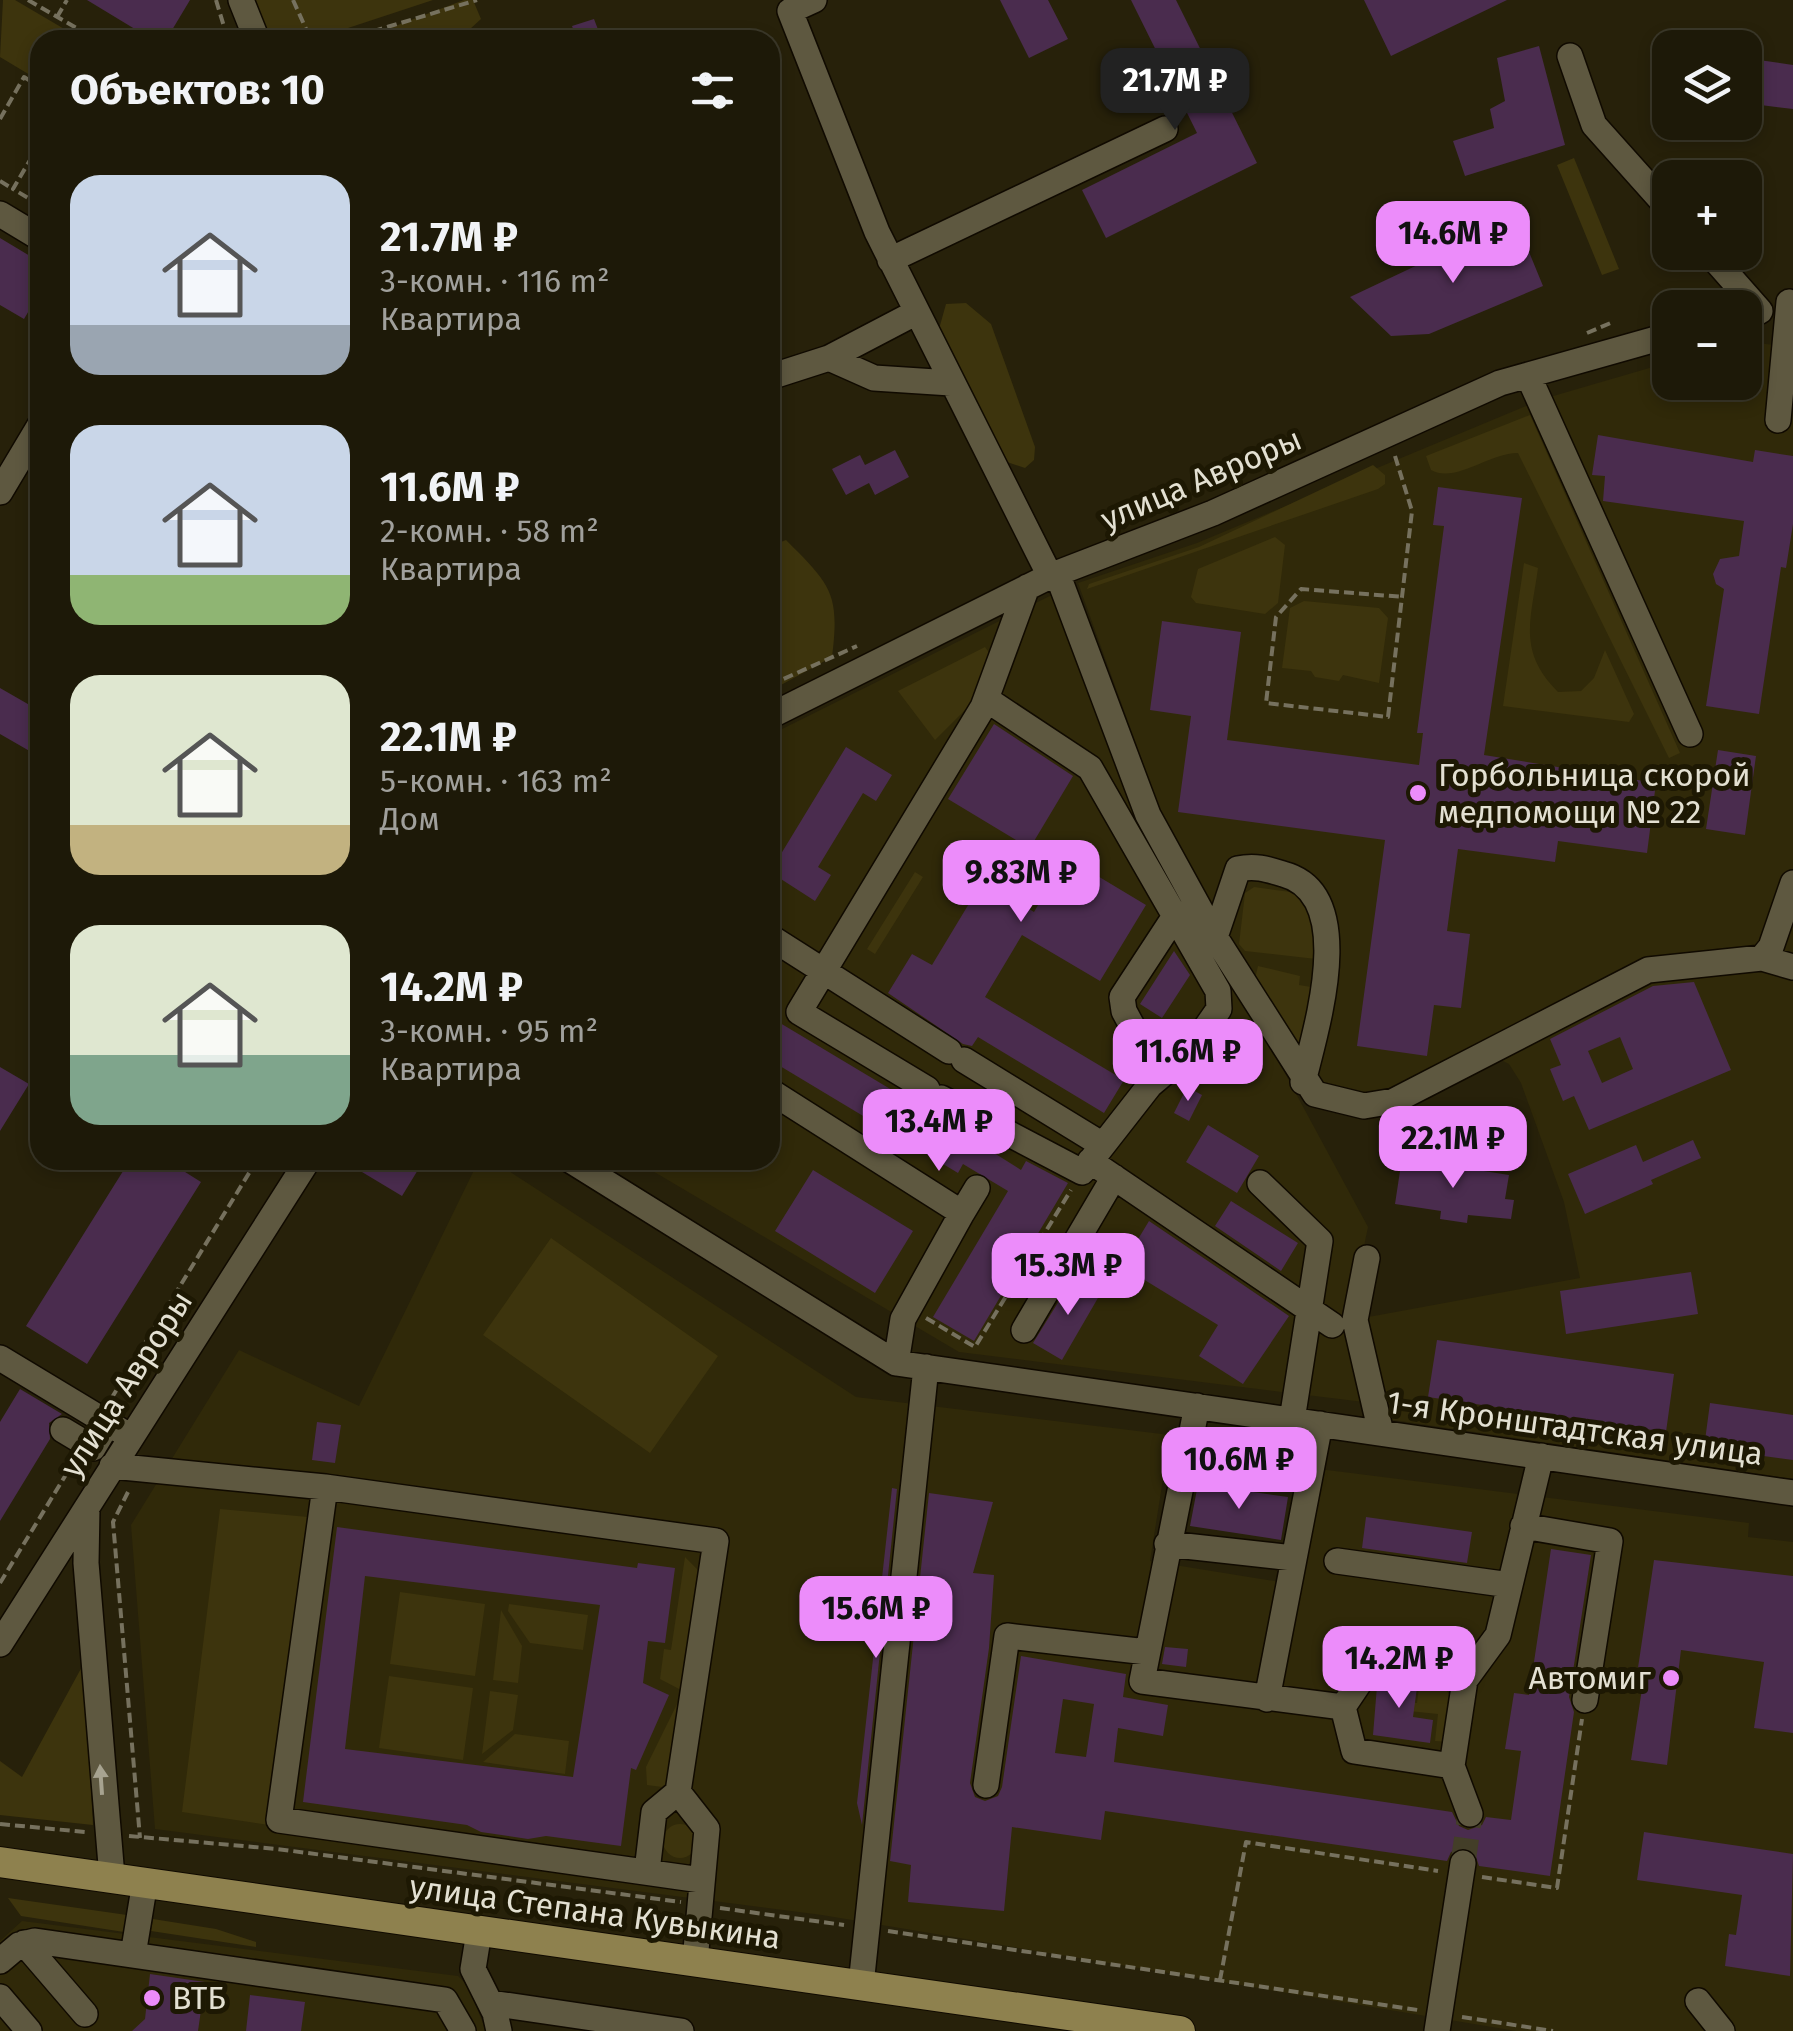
<!DOCTYPE html>
<html lang="ru">
<meta charset="utf-8">
<style>
:root{--surface:#1d1908;--page:#2a2616;--text:#f1f3f6;--muted:#a0a09c;--line:#3b3829;--accent:#ec8cfa}
body{margin:0;font-family:"Fira Sans",sans-serif;background:var(--page);color:var(--text);height:100vh;display:flex;flex-direction:column;font-size:38px;white-space:nowrap}
*{box-sizing:border-box;margin:0}
p{font-size:32px;color:var(--muted)}
.icon{flex:none;width:55px;height:55px;fill:none;stroke:currentColor;stroke-width:2;stroke-linecap:round;stroke-linejoin:round}
.map{position:relative;flex:1;overflow:hidden}
.panel{position:absolute;left:30px;top:30px;width:750px;height:1140px;display:flex;flex-direction:column;background:var(--surface);border-radius:30px;box-shadow:0 5px 15px #0003,0 0 0 2px var(--line)}
.panel>*{flex:none}
.tools{position:absolute;left:1652px;top:30px;display:grid;gap:20px}
.tools a{display:grid;place-items:center;width:110px;height:110px;border-radius:20px;background:var(--surface);box-shadow:0 5px 15px #0003,0 0 0 2px var(--line);font-size:50px}
.price{position:absolute;translate:-50% -85px;padding:0 22px;border-radius:20px;background:var(--accent);color:#111;font-size:32px;line-height:65px;filter:drop-shadow(0 2px 5px #0008)}
.price::after{content:'';position:absolute;left:50%;top:60px;width:30px;height:22px;margin-left:-15px;background:inherit;clip-path:polygon(0 0,100% 0,50% 100%)}
.price.current{background:#222;color:#fff}
ul{padding:0;list-style:none}
li{display:flex;align-items:center;gap:30px;height:250px;padding:0 40px}
li span{display:grid;place-items:center;flex:none;width:280px;height:200px;border-radius:30px;color:#555}
li>.icon{margin-inline-start:auto}
span .icon{width:120px;height:120px;fill:#fffc;stroke-width:1}
li b{font-size:42px}
h2{display:flex;justify-content:space-between;align-items:center;height:120px;padding:0 40px;font-size:42px}
.map>svg:first-child{display:block}
.built{fill:#302909}
.green{fill:#3d340d}
.building{fill:#4a2c4e;fill-rule:evenodd}
.lines{fill:none;stroke-linecap:round;stroke-linejoin:round}
.minor-tunnel{stroke:#433e28;stroke-width:25;stroke-dasharray:25 12;stroke-linecap:butt}
.minor-casing{stroke:#100a00;stroke-width:28}
.major-casing{stroke:#100a00;stroke-width:32}
.path{stroke:#76715e;stroke-width:4;stroke-dasharray:10 5;stroke-linecap:butt}
.minor{stroke:#5e5840;stroke-width:25}
.major{stroke:#8e814e;stroke-width:30}
.oneway{fill:#a7a390}
.poi-dot{fill:#ec8cfa;stroke:#1d1803;stroke-width:4}
.labels{text-anchor:middle;dominant-baseline:central;stroke-width:10;stroke-linejoin:round;paint-order:stroke}
.street-label{font-size:32px;fill:#e3e0d2;stroke:#1d1803}
.poi-label{font-size:32px;fill:#e3e0d2;stroke:#1d1803;text-anchor:start}
</style>
<div class="map">
<svg width="1793" height="2031" viewBox="0 0 1793 2031">
<rect width="100%" height="100%" fill="#27210a"/>
<!-- built -->
<path class="built" d="M1745,341L1793,348V1479L1387,1419L1363,1318L1580,1278L1564,1202L1521,1083L1509,1064L1481,1050L1394,1095L1341,1099L1317,1089L1215,920L1161,813L1078,583L1197,543L1543,399L1670,362V382H1745Z
M1066,588L1153,829L1368,1227L1350,1314L1372,1403L959,1352L634,1160H770V735Z
M479,1160H492L856,1397L1170,1435L1150,1561L1299,1585L1319,1469L1749,1523L1748,1537L1793,1542V2031H1516L822,1915L155,1829L131,1525L239,1350L359,1406Z
M22,1921L458,1976L468,1986L486,2031H0V1941Z"/>
<!-- green -->
<path class="green" d="M3,0H15L83,40H40V81L0,57Z
M252,0H433L345,29L356,40H268Z
M464,0H473L481,19L458,40H358Z
M1574,158L1619,269L1602,275L1557,165Z
M966,303L991,324L1035,447L1034,460L1025,468L1007,462L939,329L946,304Z
M1530,415L1680,753L1669,758L1518,453C1491,452 1455,484 1431,470L1426,456Z
M1373,465L1385,475V484L1378,489L1087,589L1089,584L1199,547Z
M1275,537L1285,545L1278,603L1265,614L1196,603L1191,597L1198,569Z
M786,540C831,585 840,593 832,657L770,691V546Z
M1524,563L1538,568C1531,620 1517,651 1558,692L1581,691L1594,678L1605,650L1634,714L1629,722L1503,706Z
M1304,601L1379,608L1388,618L1379,683L1343,675L1339,681L1315,677L1311,671L1282,668L1290,608Z
M985,647L990,654L977,698L935,740L898,691Z
M915,872L923,877L875,954L867,949Z
M1254,887L1298,893L1320,923L1316,959L1245,951L1239,944L1245,893Z
M1258,966L1300,976L1299,985L1311,987L1305,1046L1298,1048L1255,979Z
M551,1238L718,1356L650,1453L483,1335Z
M220,1509L308,1517L312,1525L269,1825L182,1812Z
M685,1557L700,1572L681,1690L660,1679L664,1649L671,1650Z
M400,1592L485,1604L475,1676L390,1664Z
M509,1604L588,1615L583,1650L530,1643L508,1611Z
M501,1610L522,1646L518,1683L493,1680Z
M84,1663L93,1825L0,1815V1761L22,1777Z
M389,1676L473,1688L463,1760L379,1748Z
M1420,1678L1441,1683L1454,1701L1449,1742L1435,1741L1438,1714L1379,1708L1380,1699L1417,1703Z
M490,1691L518,1695L513,1730L482,1754Z
M681,1696L669,1781L662,1787L647,1785L646,1767Z
M515,1734L569,1741L565,1774L483,1762Z
M663 1841a17 17 0 1 1 34 0a17 17 0 1 1-34 0Z
M8,1898L127,1915L124,1932L21,1916Z
M153,1919L216,1929L256,1942V1947L151,1931Z"/>
<!-- building -->
<path class="building" d="M87,0H190L166,40H153Z
M1000,0H1048L1068,39L1029,58Z
M1131,0H1176L1257,163L1106,238L1082,190L1197,133Z
M1364,0H1507L1391,56Z
M594,19L602,40H577L572,26Z
M1539,46L1565,145L1465,176L1453,141L1494,128L1490,109L1505,101L1497,58Z
M1745,58L1793,65V109L1745,103Z
M1520,230L1543,286L1429,334L1391,336L1350,297L1483,234Z
M0,238L40,262V292L24,319L0,305Z
M1598,435L1753,462L1755,450L1793,456V524L1786,568L1781,567L1759,714L1706,706L1724,589L1716,584L1713,574L1720,559L1739,556L1744,521L1603,501L1605,476L1592,475Z
M895,450L909,477L875,495L869,483L846,495L832,469L860,455L865,465Z
M1438,487L1522,498L1484,755L1656,783L1647,853L1558,841L1555,862L1458,849L1447,931L1470,934L1461,1008L1434,1005L1427,1056L1357,1046L1385,840L1178,812L1191,716L1150,710L1162,621L1241,632L1227,740L1419,765L1423,733H1417L1444,526L1433,525Z
M0,688L40,711V757L0,734Z
M994,724L1073,776L1003,893L1034,912L1066,857L1146,905L1100,981L1022,935L985,997L1124,1080L1104,1113L978,1037L972,1046L963,1044L888,993L912,954L932,965L973,897L980,901L1016,840L948,799Z
M846,747L892,775L876,801L863,793L818,867L831,875L815,901L770,872Z
M1718,750L1756,756L1745,835L1706,829Z
M1174,951L1190,975L1162,1018L1140,1004Z
M1694,982L1731,1070L1589,1130L1574,1096L1563,1101L1550,1069L1561,1065L1550,1039L1653,986ZM1620,1037L1633,1069L1602,1083L1588,1051Z
M770,1017L917,1105H927L932,1114L1021,1170L1026,1161L1068,1183L974,1341L933,1317L1008,1191L963,1164L958,1173L770,1060Z
M0,1067L29,1084L0,1131Z
M1187,1087L1202,1095L1189,1121L1174,1113Z
M1208,1125L1259,1156L1237,1193L1186,1162Z
M1693,1140L1701,1158L1651,1180L1653,1184L1585,1214L1568,1174L1636,1145L1643,1162Z
M1402,1158L1509,1175L1505,1199L1514,1200L1511,1219L1468,1215L1467,1223L1440,1219L1441,1211L1395,1204Z
M130,1160H166L201,1182L87,1364L26,1326Z
M342,1160H424L402,1196Z
M813,1170L913,1231L875,1293L775,1231Z
M1231,1201L1298,1243L1281,1271L1215,1226Z
M1149,1221L1289,1316L1243,1384L1199,1356L1218,1325L1143,1279L1132,1297L1111,1284Z
M1691,1272L1698,1314L1566,1334L1560,1291Z
M1075,1275L1102,1291L1062,1360L1033,1343Z
M1437,1340L1674,1374L1666,1432L1428,1397Z
M20,1389L62,1414L49,1423L50,1439L0,1521V1422Z
M1710,1403L1793,1415V1460L1704,1448Z
M317,1422L341,1425L335,1463L312,1460Z
M1198,1484L1288,1497L1281,1540L1190,1526Z
M892,1488L897,1489L862,1825L857,1803Z
M929,1493L993,1502L973,1573L994,1575L989,1648L970,1783L975,1797L985,1801L998,1796L1002,1787L1021,1656L1126,1674L1123,1697L1168,1705L1163,1736L1118,1728L1114,1762L1452,1812L1459,1826L1468,1830L1482,1825L1486,1817L1511,1820L1521,1751L1505,1749L1514,1693L1529,1695L1551,1549L1591,1555L1569,1697L1574,1712L1550,1876L1479,1866L1474,1851L1464,1847L1451,1852L1447,1861L1105,1811L1101,1840L1012,1827L1004,1911L908,1902L911,1865L890,1861ZM1063,1699L1094,1704L1086,1757L1055,1753Z
M1366,1517L1472,1532L1467,1563L1362,1548Z
M337,1527L637,1568L638,1563L675,1568L665,1643L648,1641L643,1683L669,1695L636,1770L631,1768L621,1846L546,1836L528,1839L481,1832L467,1825L303,1802ZM365,1576L600,1605L573,1777L345,1749Z
M1654,1560L1793,1576V1733L1754,1728L1764,1662L1681,1650L1667,1765L1631,1760L1642,1689L1635,1688Z
M1165,1647L1188,1649L1186,1667L1162,1664Z
M1384,1676L1418,1680L1413,1717L1433,1720L1430,1743L1373,1735L1377,1686Z
M1644,1832L1793,1854L1790,1976L1725,1966L1729,1934L1736,1935L1742,1895L1637,1880Z
M150,1974L205,1982L198,2031H132L145,2019Z
M250,1995L305,2002L301,2031H246Z"/>
<g class="lines">
<!-- minor-tunnel -->
<path class="minor-tunnel" d="M1463,1863L1470,1814"/>
<defs>
<path id="minor" d="M241,0L257,40
M814,0L790,11L877,232L1050,576
M1570,56L1594,125L1670,210
M0,214L40,238
M1708,252L1760,311
M890,260L1165,129
M829,358L874,378L951,383
M1528,375L1690,734
M770,377L829,358L915,313
M1778,420L1789,302
M0,492L40,425
M1057,573L1148,815L1215,937L1315,1094L1364,1106L1394,1101L1648,970L1762,958L1771,947L1793,883
M770,716L1050,576L1213,513L1500,383L1670,335
M770,937L949,1051
M1215,937L1238,869C1255,865 1267,869 1283,874C1359,894 1316,1028 1303,1082
M1762,958L1793,967
M964,1060L1101,1144
M1159,1076L1124,1011L1122,997L1177,913
M927,1089L799,1012L983,707L1027,587
M770,1091L962,1213L903,1319L896,1363
M941,1098L1082,1172L1150,1085L1189,1052L1219,1009L1218,991L1090,768L986,699
M570,1160L896,1363L1793,1493
M1090,1161L1332,1325
M1260,1183L1320,1241L1292,1420
M962,1213L977,1188
M1367,1258L1355,1320L1381,1433
M1024,1330L1114,1177
M0,1358L131,1437
M1197,1406L1142,1681L1343,1707L1354,1751L1452,1766
M63,1430L93,1448L108,1423
M112,1466L325,1487
M87,1508L86,1563L112,1877
M1523,1526L1610,1541L1585,1700
M1167,1544L1293,1558
M1337,1561L1510,1585
M0,1644L308,1160
M1267,1699L1320,1424
M1343,1707L1376,1658L1469,1671
M986,1785L1007,1636L1147,1652
M1470,1814L1452,1766L1465,1680L1498,1635L1541,1456
M647,1871L654,1812L678,1792
M479,1932L473,1969L495,2013L499,2031
M24,1943L85,2014
M133,1955L145,1882
M0,1961L19,1945L35,1941L445,2000L463,2031
M695,1961L707,1829L678,1792L716,1541L325,1487L279,1820L701,1880
M861,1985L926,1367
M0,1997L29,2031
M1698,2001L1722,2031
M491,2003L681,2031
M1437,2031L1463,1863"/>
<path id="major" d="M0,1862L1180,2031"/>
</defs>
<!-- minor casing -->
<use href="#minor" class="minor-casing"/>
<!-- major casing -->
<use href="#major" class="major-casing"/>
<!-- path -->
<path class="path" d="M28,0L97,40
M216,0L228,40
M293,0L311,40
M57,17L67,0
M344,40L477,0
M0,119L24,77L40,87
M40,143L13,189L40,205
M0,181L13,189
M1587,333L1613,322
M1745,334L1763,336
M1395,456L1412,511L1388,717L1266,703L1276,617L1301,589L1404,597
M770,685L857,646
M926,1318L975,1347L1071,1190
M111,1399L257,1160
M128,1492L113,1522L140,1838
M0,1583L73,1463
M0,1824L85,1832
M129,1836L277,1849L681,1902
M1482,1877L1557,1888L1582,1719
M720,1908L844,1925
M888,1931L1418,2010
M1220,1980L1246,1842L1438,1871
M1462,2017L1553,2031"/>
<!-- minor -->
<use href="#minor" class="minor"/>
<!-- major -->
<use href="#major" class="major"/>
</g>
<!-- one-way arrows -->
<defs><path id="oneway-solid" d="M-6-.8H1V-3.2L6.5 0L1 3.2V.8H-6Z" transform="scale(2.5)"/></defs>
<use class="oneway" href="#oneway-solid" transform="translate(101 1780) rotate(-94)"/>
<!-- markers -->
<g class="poi-dot">
<circle cx="1418" cy="793" r="10"/>
<circle cx="1671" cy="1678" r="10"/>
<circle cx="152" cy="1998" r="10"/>
</g>
<g class="labels">
<!-- street labels -->
<g class="street-label">
<text transform="translate(1201 479) rotate(-23)">улица Авроры</text>
<text transform="translate(126 1384) rotate(-57)">улица Авроры</text>
<text transform="translate(1575 1428) rotate(8)">1-я Кронштадтская улица</text>
<text transform="translate(595 1912) rotate(8)">улица Степана Кувыкина</text>
</g>
<!-- poi labels -->
<g class="poi-label">
<text x="1438" y="775">Горбольница скорой<tspan x="1438" dy="37">медпомощи № 22</tspan></text>
<text x="1651" y="1678" text-anchor="end">Автомиг</text>
<text x="172" y="1998">ВТБ</text>
</g>
</g>
</svg>
<div class="tools">
<a><svg class="icon" aria-label="layers" viewBox="0 0 24 24"><path d="M12 4l9 5-9 5-9-5zM3 14l9 5 9-5"/></svg></a>
<a>+</a>
<a>−</a>
</div>
<b class="price current" style="left:1175px;top:133px">21.7M ₽</b>
<b class="price" style="left:1453px;top:286px">14.6M ₽</b>
<b class="price" style="left:1021px;top:925px">9.83M ₽</b>
<b class="price" style="left:1188px;top:1104px">11.6M ₽</b>
<b class="price" style="left:939px;top:1174px">13.4M ₽</b>
<b class="price" style="left:1453px;top:1191px">22.1M ₽</b>
<b class="price" style="left:1068px;top:1318px">15.3M ₽</b>
<b class="price" style="left:1239px;top:1512px">10.6M ₽</b>
<b class="price" style="left:876px;top:1661px">15.6M ₽</b>
<b class="price" style="left:1399px;top:1711px">14.2M ₽</b>
<section class="panel">
<h2>Объектов: 10<svg class="icon" aria-label="filters" viewBox="0 0 24 24"><path d="M4 7h16M4 17h16"/><circle cx="9" cy="7" r="2"/><circle cx="15" cy="17" r="2"/></svg></h2>
<ul>
<li><span style="background:linear-gradient(#c9d6e8 75%,#9aa5b1 0)"><svg class="icon" aria-label="home" viewBox="0 0 24 24"><path d="M3 11l9-7 9 7M6 9v11h12V9"/></svg></span><div><b>21.7M ₽</b><p>3-комн. · 116 m²</p><p>Квартира</p></div></li>
<li><span style="background:linear-gradient(#c9d6e8 75%,#8fb573 0)"><svg class="icon" aria-label="home" viewBox="0 0 24 24"><path d="M3 11l9-7 9 7M6 9v11h12V9"/></svg></span><div><b>11.6M ₽</b><p>2-комн. · 58 m²</p><p>Квартира</p></div></li>
<li><span style="background:linear-gradient(#dfe7d0 75%,#c2b280 0)"><svg class="icon" aria-label="home" viewBox="0 0 24 24"><path d="M3 11l9-7 9 7M6 9v11h12V9"/></svg></span><div><b>22.1M ₽</b><p>5-комн. · 163 m²</p><p>Дом</p></div></li>
<li><span style="background:linear-gradient(#dfe7d0 65%,#7fa58c 0)"><svg class="icon" aria-label="home" viewBox="0 0 24 24"><path d="M3 11l9-7 9 7M6 9v11h12V9"/></svg></span><div><b>14.2M ₽</b><p>3-комн. · 95 m²</p><p>Квартира</p></div></li>
</ul>
</section>
</div>
